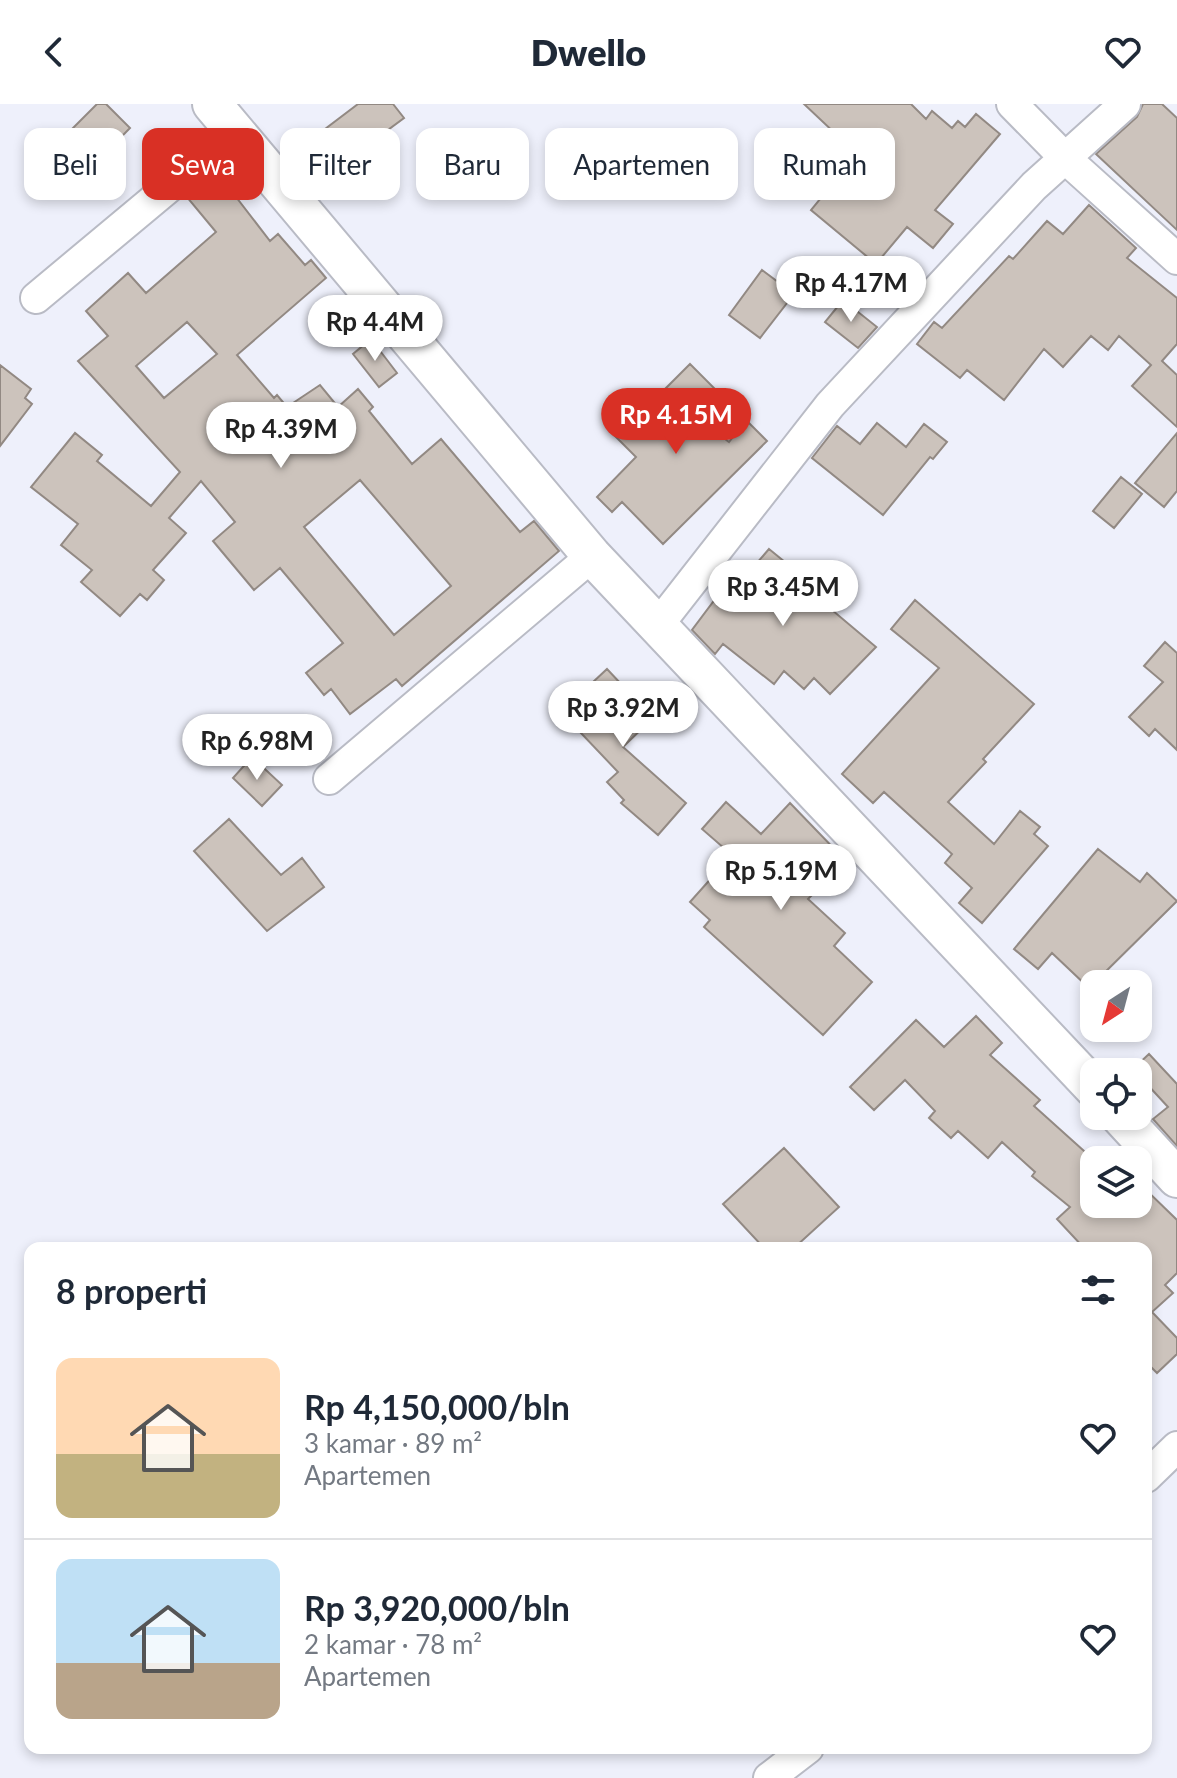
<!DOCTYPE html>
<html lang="id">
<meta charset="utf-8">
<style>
:root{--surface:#fff;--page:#f6f6f7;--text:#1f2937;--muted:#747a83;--line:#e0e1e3;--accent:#d93025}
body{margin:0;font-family:Lato,sans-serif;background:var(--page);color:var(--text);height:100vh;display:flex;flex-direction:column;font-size:30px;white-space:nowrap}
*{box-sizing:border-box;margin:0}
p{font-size:26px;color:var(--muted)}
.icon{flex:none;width:44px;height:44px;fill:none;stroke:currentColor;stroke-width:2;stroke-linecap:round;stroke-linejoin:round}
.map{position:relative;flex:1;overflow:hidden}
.drawer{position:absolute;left:24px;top:1138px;width:1128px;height:512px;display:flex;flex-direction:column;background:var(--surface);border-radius:16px;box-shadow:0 4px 12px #0003}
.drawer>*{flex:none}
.top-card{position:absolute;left:24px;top:24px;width:1130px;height:72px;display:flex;gap:16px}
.needle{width:52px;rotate:216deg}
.fabs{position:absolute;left:1080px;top:866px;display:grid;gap:16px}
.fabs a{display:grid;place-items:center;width:72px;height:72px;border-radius:16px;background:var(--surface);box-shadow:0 4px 12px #0003;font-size:40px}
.price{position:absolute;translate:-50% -68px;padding:0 18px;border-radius:28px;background:#fff;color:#222;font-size:26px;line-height:52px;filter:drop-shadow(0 2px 4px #0008)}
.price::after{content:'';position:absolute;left:50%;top:48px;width:24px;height:18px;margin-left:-12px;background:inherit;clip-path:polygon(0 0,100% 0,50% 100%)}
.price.current{background:var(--accent);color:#fff}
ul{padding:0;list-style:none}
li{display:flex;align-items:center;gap:24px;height:200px;padding:0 32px}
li+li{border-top:2px solid var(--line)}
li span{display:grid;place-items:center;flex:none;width:224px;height:160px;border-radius:16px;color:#555}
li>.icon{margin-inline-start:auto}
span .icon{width:96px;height:96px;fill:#fffc;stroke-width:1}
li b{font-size:34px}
h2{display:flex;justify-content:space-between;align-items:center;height:96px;padding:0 32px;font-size:34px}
.pill{padding:0 28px;border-radius:16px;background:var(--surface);box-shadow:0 4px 12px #0003;font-size:28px;line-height:72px}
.pill.current{background:var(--accent);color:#fff}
header{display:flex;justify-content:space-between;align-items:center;height:104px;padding:0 32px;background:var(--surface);font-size:36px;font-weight:800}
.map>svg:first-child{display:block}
.building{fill:#ccc3bc;stroke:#928983;stroke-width:2;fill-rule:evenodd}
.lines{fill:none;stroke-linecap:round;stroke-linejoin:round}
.minor-casing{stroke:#b9bbc5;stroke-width:34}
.tertiary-casing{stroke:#b9bbc5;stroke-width:42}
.minor{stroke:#fff;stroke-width:30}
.tertiary{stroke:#fff;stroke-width:38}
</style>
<header><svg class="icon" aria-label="back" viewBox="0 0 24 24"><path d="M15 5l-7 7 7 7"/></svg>Dwello<svg class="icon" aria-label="heart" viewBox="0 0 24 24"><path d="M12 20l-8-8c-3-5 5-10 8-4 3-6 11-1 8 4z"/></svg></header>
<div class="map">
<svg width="1177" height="1674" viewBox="0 0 1177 1674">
<rect width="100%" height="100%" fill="#eef0fb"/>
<!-- building -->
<path class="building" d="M97,0H106L130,24L83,72L54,43Z
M358,0H393L404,14L327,71L304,41Z
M804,0H911L926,15L932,7L952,24L958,17L965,23L976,10L1000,30L935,106L953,120L933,144L907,123L876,160L811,106L857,50Z
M1143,0H1162L1177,14V126L1096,50L1137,13Z
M216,67L270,137L278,130L305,161L311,156L326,174L237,251L274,294L277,291L287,303L320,281L338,303L358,285L373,303L369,307L412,360L441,335L520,428L534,417L559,447L402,582L396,575L350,610L331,585L324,591L306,569L343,539L280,464L254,486L213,437L235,418L201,377L169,414L186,429L153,466L164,476L147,496L140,490L120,512L81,478L92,466L61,441L78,420L31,383L75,329L102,351L97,357L151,402L180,368L78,257L108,232L86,207L128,169L146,189L216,128L186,92ZM187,218L217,250L164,294L136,262ZM360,376L451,482L394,531L304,423Z
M1089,101L1136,144L1127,154L1177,194V240L1162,257L1177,271V323L1132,282L1151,261L1119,232L1108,246L1091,232L1063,263L1044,245L1004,296L967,266L960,274L917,240L934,218L942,224L1009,152L1013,155L1047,117L1063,130Z
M762,166L794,190L760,234L729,211Z
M843,196L877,223L858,244L825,218Z
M371,235L397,269L379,283L353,250Z
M690,260L719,289L700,315L729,338L746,316L767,337L663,440L622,398L612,408L597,393L636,353L612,329L654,288L658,292Z
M0,261L31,285L25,294L32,300L0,342Z
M877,319L906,343L924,320L947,338L933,355L930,353L883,411L812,354L837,322L860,340Z
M1177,329V387L1164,403L1135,379Z
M1121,373L1142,390L1114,424L1093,407Z
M769,445L812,480L807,485L876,543L830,590L814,574L804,585L784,567L774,580L723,540L715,550L692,526L725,482L732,488Z
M915,496L1034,600L983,655L986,658L948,698L994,740L1020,707L1040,723L1034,730L1048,742L982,819L959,799L972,784L945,759L952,750L884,688L873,699L842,670L939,564L891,525Z
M1165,538L1177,549V646L1155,625L1149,632L1129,613L1163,578L1144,562Z
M607,565L653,614L623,643L686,699L658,731L621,699L624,696L607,678L618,668L561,608Z
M252,653L282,681L262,702L233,674Z
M726,698L761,730L790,699L846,757L808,795L845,829L834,842L872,878L823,931L704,823L710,816L690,798L732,751L702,725Z
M229,715L281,771L302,754L324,783L267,827L194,747Z
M1098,745L1140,778L1147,769L1177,797L1089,884L1052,849L1038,865L1014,845Z
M976,912L1002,939L990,951L1040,996L1034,1002L1094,1056V1100H1138V1078L1177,1116V1169L1165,1181L1173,1189L1152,1208L1177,1234V1250L1157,1269L1146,1258V1144H1084L1057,1115L1070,1103L1032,1072L1035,1068L1002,1038L988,1054L958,1027L951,1034L929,1014L935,1007L905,976L874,1006L850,983L916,916L944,943Z
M1149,950L1177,980V1042L1153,1015L1168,1003L1133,965Z
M784,1044L839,1103L794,1144H764L723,1100Z"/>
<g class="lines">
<defs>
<path id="minor" d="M1012,0L1065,54L1177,155
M36,194L235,28
M658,521L830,301L1034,82L1125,0
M329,675L592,452
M1146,1373L1177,1343
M769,1674L808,1644"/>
<path id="tertiary" d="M212,0L592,452L1094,984
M1120,1012L1177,1074"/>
</defs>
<!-- minor casing -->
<use href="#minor" class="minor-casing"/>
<!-- tertiary casing -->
<use href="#tertiary" class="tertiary-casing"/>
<!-- minor -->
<use href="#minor" class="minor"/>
<!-- tertiary -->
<use href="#tertiary" class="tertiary"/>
</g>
</svg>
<div class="fabs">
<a><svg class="needle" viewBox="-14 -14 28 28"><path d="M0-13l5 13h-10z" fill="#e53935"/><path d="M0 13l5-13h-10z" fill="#747a83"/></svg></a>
<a><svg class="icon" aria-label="locate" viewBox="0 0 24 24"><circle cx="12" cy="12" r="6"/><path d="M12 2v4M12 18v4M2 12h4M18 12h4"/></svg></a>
<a><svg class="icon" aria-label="layers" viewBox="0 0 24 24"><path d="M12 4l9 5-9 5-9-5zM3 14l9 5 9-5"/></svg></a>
</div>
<b class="price" style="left:851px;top:220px">Rp 4.17M</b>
<b class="price" style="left:375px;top:259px">Rp 4.4M</b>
<b class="price current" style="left:676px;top:352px">Rp 4.15M</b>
<b class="price" style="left:281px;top:366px">Rp 4.39M</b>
<b class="price" style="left:783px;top:524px">Rp 3.45M</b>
<b class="price" style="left:623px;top:645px">Rp 3.92M</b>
<b class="price" style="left:257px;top:678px">Rp 6.98M</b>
<b class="price" style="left:781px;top:808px">Rp 5.19M</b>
<div class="top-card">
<a class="pill">Beli</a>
<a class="pill current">Sewa</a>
<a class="pill">Filter</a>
<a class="pill">Baru</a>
<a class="pill">Apartemen</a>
<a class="pill">Rumah</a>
</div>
<section class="drawer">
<h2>8 properti<svg class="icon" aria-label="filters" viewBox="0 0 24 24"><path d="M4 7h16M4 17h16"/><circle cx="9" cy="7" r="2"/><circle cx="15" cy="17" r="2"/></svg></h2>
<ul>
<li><span style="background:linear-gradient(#ffd9b3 60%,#c2b280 0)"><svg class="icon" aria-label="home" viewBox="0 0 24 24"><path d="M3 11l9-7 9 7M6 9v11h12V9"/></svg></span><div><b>Rp 4,150,000/bln</b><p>3 kamar · 89 m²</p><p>Apartemen</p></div><svg class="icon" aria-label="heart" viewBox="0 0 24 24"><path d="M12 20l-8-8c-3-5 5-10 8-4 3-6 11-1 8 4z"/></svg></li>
<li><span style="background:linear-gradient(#bfe0f5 65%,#b9a48a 0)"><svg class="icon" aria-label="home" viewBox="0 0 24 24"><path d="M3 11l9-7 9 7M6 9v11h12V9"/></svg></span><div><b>Rp 3,920,000/bln</b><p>2 kamar · 78 m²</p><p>Apartemen</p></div><svg class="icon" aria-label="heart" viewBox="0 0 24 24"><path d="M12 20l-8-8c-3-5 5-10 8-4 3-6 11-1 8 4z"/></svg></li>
</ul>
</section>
</div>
